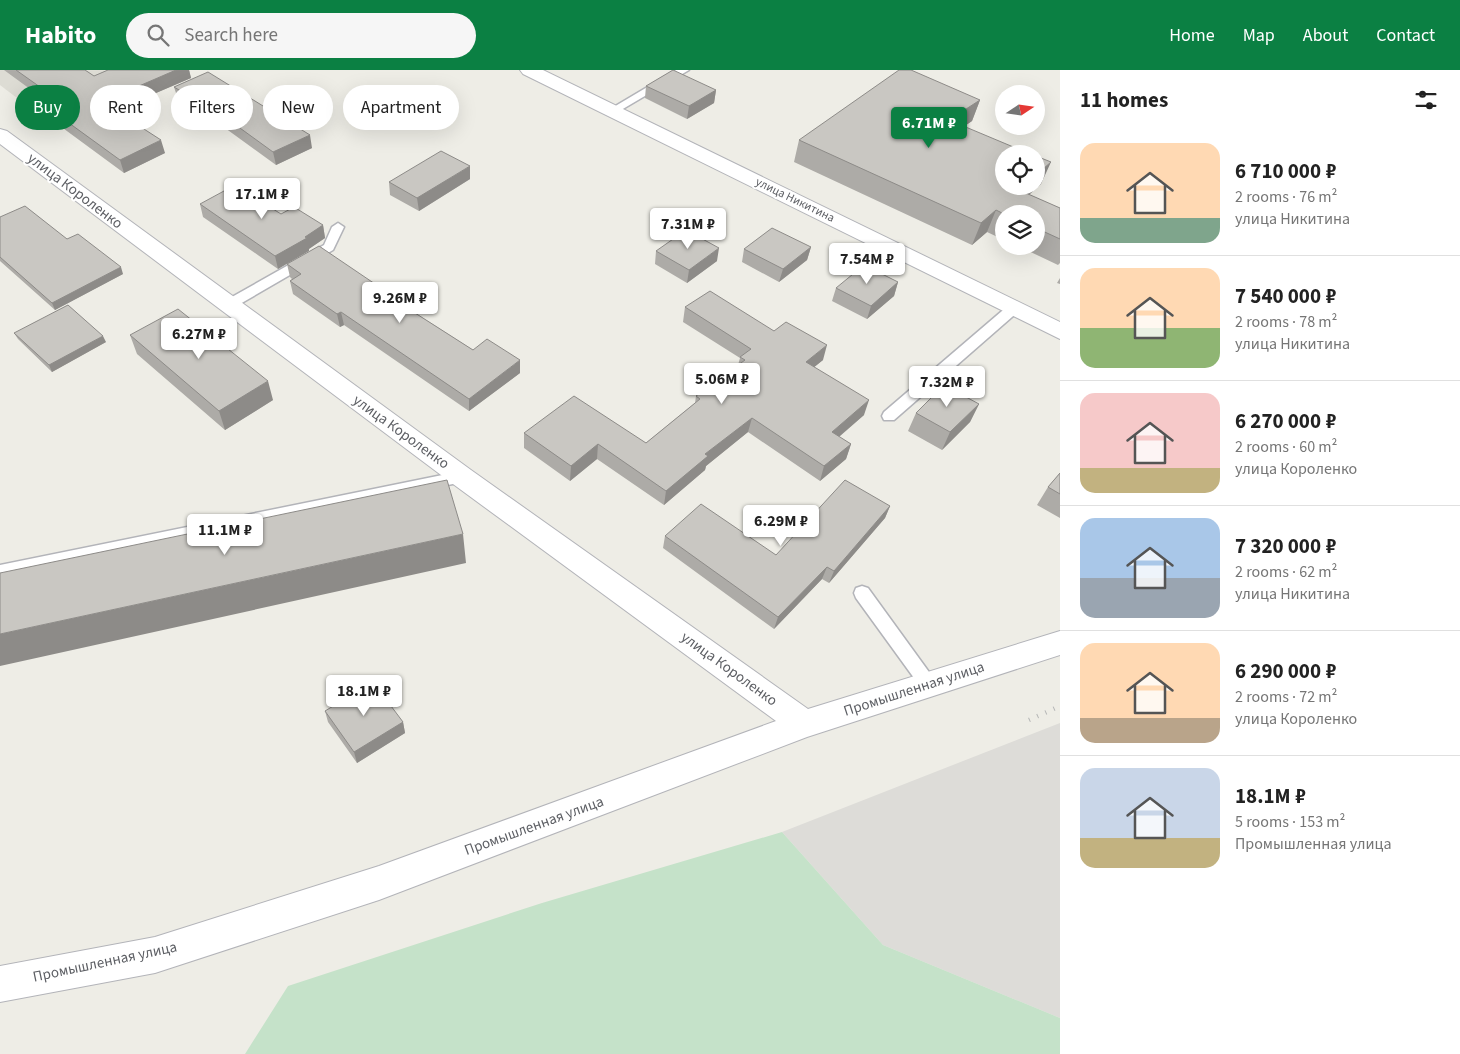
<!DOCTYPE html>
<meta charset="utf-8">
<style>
:root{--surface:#fff;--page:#f6f6f6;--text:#222;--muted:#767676;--line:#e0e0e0;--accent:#0b8043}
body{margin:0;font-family:"Source Sans 3",sans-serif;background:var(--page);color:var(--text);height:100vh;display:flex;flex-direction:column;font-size:19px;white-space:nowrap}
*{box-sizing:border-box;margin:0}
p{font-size:16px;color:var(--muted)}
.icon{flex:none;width:28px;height:28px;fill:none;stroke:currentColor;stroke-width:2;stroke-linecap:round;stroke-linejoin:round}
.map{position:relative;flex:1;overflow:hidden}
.details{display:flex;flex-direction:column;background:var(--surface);width:400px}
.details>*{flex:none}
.top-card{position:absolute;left:15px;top:15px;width:475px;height:45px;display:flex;gap:10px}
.needle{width:32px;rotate:77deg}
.tools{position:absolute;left:995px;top:15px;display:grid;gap:10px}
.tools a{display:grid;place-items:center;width:50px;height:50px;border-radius:50%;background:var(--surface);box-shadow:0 5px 20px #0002;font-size:25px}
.price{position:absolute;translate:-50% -42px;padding:0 11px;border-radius:5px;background:#fff;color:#222;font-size:16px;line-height:32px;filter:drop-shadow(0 1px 2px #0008)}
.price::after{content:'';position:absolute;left:50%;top:30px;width:15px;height:11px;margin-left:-8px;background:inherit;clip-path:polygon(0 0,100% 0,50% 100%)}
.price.on{background:var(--accent);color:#fff}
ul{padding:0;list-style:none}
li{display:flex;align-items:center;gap:15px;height:125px;padding:0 20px}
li+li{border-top:1px solid var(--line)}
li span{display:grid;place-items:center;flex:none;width:140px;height:100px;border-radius:15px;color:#555}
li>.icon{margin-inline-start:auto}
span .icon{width:60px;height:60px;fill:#fffc;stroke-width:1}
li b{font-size:21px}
h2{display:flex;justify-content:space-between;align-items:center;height:60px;padding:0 20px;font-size:21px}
.chip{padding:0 18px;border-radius:22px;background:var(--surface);box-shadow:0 5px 20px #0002;font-size:18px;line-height:45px}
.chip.on{background:var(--accent);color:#fff}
header{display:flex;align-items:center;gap:30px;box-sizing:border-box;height:70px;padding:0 25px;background:var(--accent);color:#fff}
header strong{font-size:24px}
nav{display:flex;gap:28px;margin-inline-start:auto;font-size:18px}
.search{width:350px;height:45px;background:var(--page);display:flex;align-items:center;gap:12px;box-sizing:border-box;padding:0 18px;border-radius:28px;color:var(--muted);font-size:19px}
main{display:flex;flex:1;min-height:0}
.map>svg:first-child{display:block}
.industrial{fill:#dddcd8}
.education{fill:#dddcd4}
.green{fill:#c5e2c9}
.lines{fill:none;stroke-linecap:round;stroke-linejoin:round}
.service-casing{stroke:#b3b4b9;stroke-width:3}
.minor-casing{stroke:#b3b4b9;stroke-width:2}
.service{fill:#fff;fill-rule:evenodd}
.minor{fill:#fff;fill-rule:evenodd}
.rail{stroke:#b5b6b6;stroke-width:4.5;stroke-dasharray:1 8;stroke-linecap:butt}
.wall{fill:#adaba7}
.shaded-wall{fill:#8d8b88}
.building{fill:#c9c7c2;stroke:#8d8b88}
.labels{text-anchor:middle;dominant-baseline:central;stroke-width:4;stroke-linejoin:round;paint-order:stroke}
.far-street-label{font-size:12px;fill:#5d5f64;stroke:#fff}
.street-label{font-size:15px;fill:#5d5f64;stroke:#fff}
</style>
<header>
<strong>Habito</strong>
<div class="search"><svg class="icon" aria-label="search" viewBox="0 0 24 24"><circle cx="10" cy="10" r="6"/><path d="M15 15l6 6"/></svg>Search here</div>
<nav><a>Home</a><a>Map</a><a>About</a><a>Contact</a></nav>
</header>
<main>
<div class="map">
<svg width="1060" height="984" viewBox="0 0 1060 984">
<rect width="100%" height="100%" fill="#eeede6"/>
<!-- industrial -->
<path class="industrial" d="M1060,653V948L883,875L782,762Z"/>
<!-- education -->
<path class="education" d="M0,0H121L30,38L0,15Z"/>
<!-- green -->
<path class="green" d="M782,762L883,875L1060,948V984H245L288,916L542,833Z"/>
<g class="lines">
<defs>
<path id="service" d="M676,0H689L616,43H608L607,41Z
M338,153L344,157L333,180L233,238H223L221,235L223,232L324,175L332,157Z
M1014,234L1021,238L1019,241L894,350H884L882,346L884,342L1009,235Z
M462,401L467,403L470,407L467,411L0,509V495Z
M862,516L868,518L934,609L937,614L934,619L928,622L922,619L856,528L854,523L856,518Z"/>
<path id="minor" d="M520,0H543L1060,252V269L523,4Z
M0,59L7,61L471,400L808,639L1060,561V585L807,667L379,830L155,903L0,932V896L155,867L379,796L776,651L453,414L0,74Z"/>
</defs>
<!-- service casing -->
<use href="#service" class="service-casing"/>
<!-- minor casing -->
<use href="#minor" class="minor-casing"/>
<!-- service -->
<use href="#service" class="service"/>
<!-- minor -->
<use href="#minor" class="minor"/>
<!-- rail -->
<path class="rail" d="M1029,650L1060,636"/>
</g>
<!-- wall -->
<path class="wall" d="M4,0H85L94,6L108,0H189L191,8L116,40L165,83L124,103L56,53L51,40L56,38Z
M646,16L716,20L714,33L687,49L645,28Z
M174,17L312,78L276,95L225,58L178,29Z
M980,30L972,51L964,56L1041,114L1029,125L1060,138V193L1058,195L1018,176H1036V144H1004V170L987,162L972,175L794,92L799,70Z
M470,109L419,141L390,125L389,112Z
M200,134L281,144L323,155L325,168L278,199L203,147Z
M0,147L67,169L123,204L55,240L0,191Z
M811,177L807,190L779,212L742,192L744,179Z
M656,181L717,191L687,213L655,194Z
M287,194L381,221L473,280L520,303L469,341L344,255L340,257L293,224L290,211L292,209L290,207Z
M1060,208V214L1057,213Z
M898,212L894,226L867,249L832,231L836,218Z
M685,237L774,261L823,290L814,297L864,345L839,367L851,374L846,389L820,411L748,362L706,396L705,400L664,435L597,389L570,411L524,378V363L646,373L695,333L696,326L738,295L740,288L683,252Z
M14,263L106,272L52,302L18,269Z
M130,265L273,330L225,360L137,284Z
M979,334L970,352L942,380L908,361L916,343Z
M1060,403V448L1037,435L1048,417Z
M890,436L885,448L829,513L822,509L774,559L663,478L665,466L776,485Z
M325,641L403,652L405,663L357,693L328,652Z"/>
<!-- shaded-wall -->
<path class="shaded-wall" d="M176,0H189L191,8L107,44L102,32Z
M716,20L714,33L687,49L689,36Z
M980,30L972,51L942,72L949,50Z
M310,65L312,78L276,95L273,82Z
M161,70L165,83L124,103L120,90Z
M1051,92L1041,114L1009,142L1019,120L1023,116H1036V105Z
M470,96V109L419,141L417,128Z
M996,140L987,162L972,175L981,153Z
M323,155L325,168L309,179V181L278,199L275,186Z
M811,177L807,190L779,212L783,199Z
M719,178L717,191L687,213L689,200Z
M121,197L123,204L55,240L52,233Z
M898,212L894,226L867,249L871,236Z
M341,242L344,255L340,257L337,244Z
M103,266L106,272L52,302L49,295Z
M827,275L823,290L802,307L806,292Z
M520,290V303L469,341V329Z
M268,311L273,330L225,360L219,341Z
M869,330L864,345L827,377L832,362Z
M979,334L970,352L942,380L950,362Z
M752,348L748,362L706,396L705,400L664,435L666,421L705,384Z
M598,374L597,389L570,411L571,396Z
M851,374L846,389L820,411L824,396Z
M890,436L885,448L829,513L834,501Z
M463,464L466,493L0,596V564Z
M827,497L822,509L774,559L778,547Z
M403,652L405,663L357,693L354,682Z"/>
<!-- building -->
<path class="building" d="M16,0H85L94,6L108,0H176L102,32L161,70L120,90L51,40L64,34Z
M673,0L716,20L689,36L646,16Z
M899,0H911L980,30L949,50L1030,84H1004V116H1023L1019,120L1060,138V169L1036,158V144H1004L996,140L981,153L799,70Z
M208,2L310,65L273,82L222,45L174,17Z
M441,81L470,96L417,128L389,112Z
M1036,86L1051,92L1036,105Z
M235,115L281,144L294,137L323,155L305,167L307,168L275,186L200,134Z
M25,136L67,169L78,164L121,197L52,233L0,187V147Z
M772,158L811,177L783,199L744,179Z
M686,160L719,178L689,200L656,181Z
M319,176L381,218L379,220L473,280L487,269L520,290L469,329L341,242L337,244L290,211L301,204L287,194Z
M864,195L898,212L871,236L836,218Z
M710,221L774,261L786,252L827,275L806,292L869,330L832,362L851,374L824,396L752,348L705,384L708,386L666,421L598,374L571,396L524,363L574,326L646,373L700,329L696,326L745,290L740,287L751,279L685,237Z
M68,235L103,266L49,295L14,263Z
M178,239L268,311L219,341L130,265Z
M944,315L979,334L950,362L916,343Z
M1060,403V424L1048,417Z
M447,410L463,464L0,564V503Z
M845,410L890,436L834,501L827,497L778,547L665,466L701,434L776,485Z
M373,612L403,652L354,682L325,641Z"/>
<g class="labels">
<!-- far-street labels -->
<g class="far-street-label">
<text transform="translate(795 130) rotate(26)">улица Никитина</text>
</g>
<!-- street labels -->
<g class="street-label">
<text transform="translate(75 121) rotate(37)">улица Короленко</text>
<text transform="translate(401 362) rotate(36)">улица Короленко</text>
<text transform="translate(729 599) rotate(36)">улица Короленко</text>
<text transform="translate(914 619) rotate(-18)">Промышленная улица</text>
<text transform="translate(534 756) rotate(-20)">Промышленная улица</text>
<text transform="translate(105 892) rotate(-12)">Промышленная улица</text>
</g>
</g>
</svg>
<div class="tools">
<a><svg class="needle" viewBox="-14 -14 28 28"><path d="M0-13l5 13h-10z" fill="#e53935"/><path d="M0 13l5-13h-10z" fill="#767676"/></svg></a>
<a><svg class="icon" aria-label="locate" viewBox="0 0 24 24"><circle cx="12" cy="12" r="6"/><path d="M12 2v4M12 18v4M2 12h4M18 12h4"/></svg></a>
<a><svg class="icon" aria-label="layers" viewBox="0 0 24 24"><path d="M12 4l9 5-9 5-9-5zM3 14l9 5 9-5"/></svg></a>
</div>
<b class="price on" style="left:929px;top:79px">6.71M ₽</b>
<b class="price" style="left:262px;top:150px">17.1M ₽</b>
<b class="price" style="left:688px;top:180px">7.31M ₽</b>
<b class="price" style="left:867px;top:215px">7.54M ₽</b>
<b class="price" style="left:400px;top:254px">9.26M ₽</b>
<b class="price" style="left:199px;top:290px">6.27M ₽</b>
<b class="price" style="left:722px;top:335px">5.06M ₽</b>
<b class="price" style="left:947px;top:338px">7.32M ₽</b>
<b class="price" style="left:781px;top:477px">6.29M ₽</b>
<b class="price" style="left:225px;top:486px">11.1M ₽</b>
<b class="price" style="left:364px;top:647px">18.1M ₽</b>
<div class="top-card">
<a class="chip on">Buy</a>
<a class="chip">Rent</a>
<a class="chip">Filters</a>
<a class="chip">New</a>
<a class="chip">Apartment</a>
</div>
</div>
<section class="details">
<h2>11 homes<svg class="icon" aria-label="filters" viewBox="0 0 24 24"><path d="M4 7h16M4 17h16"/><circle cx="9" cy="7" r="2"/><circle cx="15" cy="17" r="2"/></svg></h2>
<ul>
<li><span style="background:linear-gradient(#ffd9b3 75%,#7fa58c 0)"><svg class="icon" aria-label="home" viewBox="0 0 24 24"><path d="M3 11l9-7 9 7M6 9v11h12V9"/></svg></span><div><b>6 710 000 ₽</b><p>2 rooms · 76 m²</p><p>улица Никитина</p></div></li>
<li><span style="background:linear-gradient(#ffd9b3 60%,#8fb573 0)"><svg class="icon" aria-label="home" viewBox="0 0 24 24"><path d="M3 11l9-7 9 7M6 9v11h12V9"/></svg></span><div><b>7 540 000 ₽</b><p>2 rooms · 78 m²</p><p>улица Никитина</p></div></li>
<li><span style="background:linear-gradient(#f6c9c9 75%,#c2b280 0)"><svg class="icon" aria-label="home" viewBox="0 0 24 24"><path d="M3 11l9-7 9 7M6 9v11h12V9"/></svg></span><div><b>6 270 000 ₽</b><p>2 rooms · 60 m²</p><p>улица Короленко</p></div></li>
<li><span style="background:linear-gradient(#a9c7e8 60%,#9aa5b1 0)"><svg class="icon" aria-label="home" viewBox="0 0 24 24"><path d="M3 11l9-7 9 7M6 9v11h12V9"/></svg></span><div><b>7 320 000 ₽</b><p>2 rooms · 62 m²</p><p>улица Никитина</p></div></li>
<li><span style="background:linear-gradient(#ffd9b3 75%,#b9a48a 0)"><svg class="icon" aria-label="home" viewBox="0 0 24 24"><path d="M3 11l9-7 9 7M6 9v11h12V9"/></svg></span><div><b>6 290 000 ₽</b><p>2 rooms · 72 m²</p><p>улица Короленко</p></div></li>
<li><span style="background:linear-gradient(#c9d6e8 70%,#c2b280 0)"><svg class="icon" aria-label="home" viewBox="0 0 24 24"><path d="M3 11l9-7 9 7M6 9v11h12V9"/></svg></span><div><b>18.1M ₽</b><p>5 rooms · 153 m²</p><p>Промышленная улица</p></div></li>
</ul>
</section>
</main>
